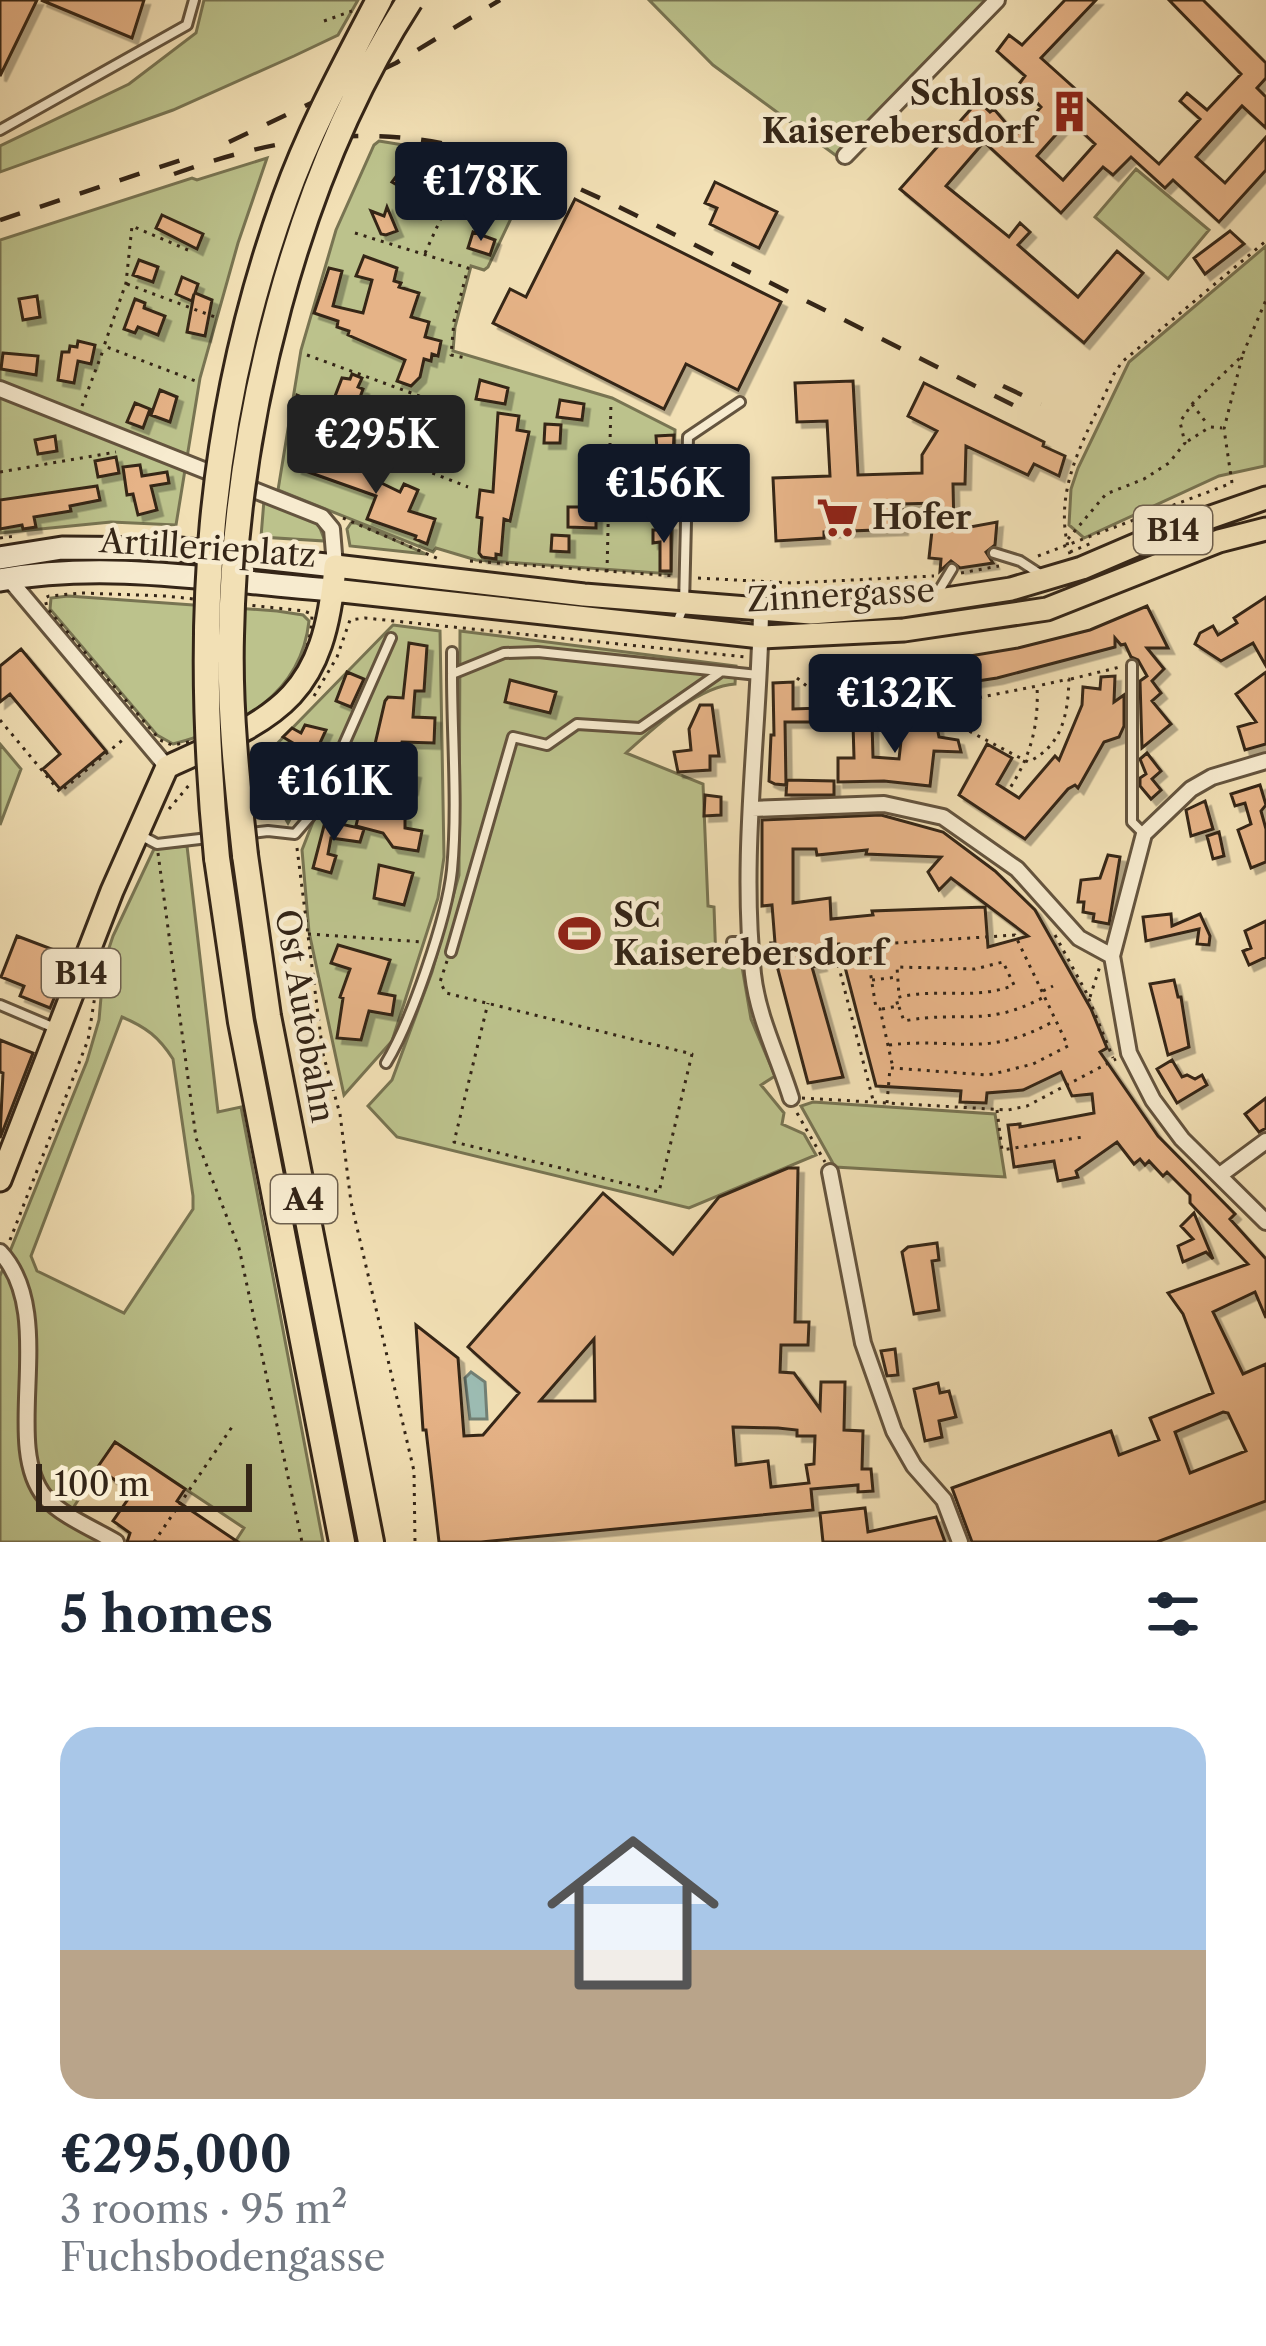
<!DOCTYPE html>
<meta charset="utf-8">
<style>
:root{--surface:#fff;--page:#f2f2f3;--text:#1f2937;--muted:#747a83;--line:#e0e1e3;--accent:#111827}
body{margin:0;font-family:"Libre Caslon Text",serif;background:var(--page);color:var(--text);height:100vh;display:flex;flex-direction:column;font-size:45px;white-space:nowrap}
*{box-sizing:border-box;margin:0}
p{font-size:39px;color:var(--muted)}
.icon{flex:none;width:66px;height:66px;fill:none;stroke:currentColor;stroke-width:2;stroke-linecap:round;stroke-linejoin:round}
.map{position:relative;height:1542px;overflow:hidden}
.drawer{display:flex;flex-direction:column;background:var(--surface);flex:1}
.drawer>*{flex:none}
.scale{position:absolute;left:36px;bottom:30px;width:216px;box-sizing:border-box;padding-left:12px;border:6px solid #342517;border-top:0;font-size:33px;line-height:42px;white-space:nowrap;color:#342517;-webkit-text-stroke:9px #f7ebcf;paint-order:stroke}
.price{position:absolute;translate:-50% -102px;padding:0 27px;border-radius:12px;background:var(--accent);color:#fff;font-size:39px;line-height:78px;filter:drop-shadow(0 3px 6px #0008)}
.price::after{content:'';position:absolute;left:50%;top:72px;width:36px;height:27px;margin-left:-18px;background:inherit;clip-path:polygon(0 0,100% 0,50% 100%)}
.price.current{background:#222;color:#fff}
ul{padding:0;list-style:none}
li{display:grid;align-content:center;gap:24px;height:636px;padding:0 60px}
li+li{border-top:3px solid var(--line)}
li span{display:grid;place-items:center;height:372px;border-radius:36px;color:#555}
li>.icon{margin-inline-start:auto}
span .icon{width:216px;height:216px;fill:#fffc;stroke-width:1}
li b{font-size:51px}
h2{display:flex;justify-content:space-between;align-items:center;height:144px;padding:0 60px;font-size:51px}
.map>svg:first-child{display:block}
.green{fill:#bcc28c;stroke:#787452;stroke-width:3;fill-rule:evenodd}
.water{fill:#9cbcb3;stroke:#728075;stroke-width:3}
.building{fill:#e6b387;stroke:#342517;stroke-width:3;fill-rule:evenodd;filter:url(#shadow)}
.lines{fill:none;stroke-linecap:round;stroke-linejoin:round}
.lane-casing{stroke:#64543e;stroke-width:14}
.street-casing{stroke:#64543e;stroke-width:20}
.secondary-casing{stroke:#342517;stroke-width:27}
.primary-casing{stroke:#342517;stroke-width:27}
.highway-casing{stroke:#342517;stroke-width:30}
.path{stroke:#342517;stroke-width:3;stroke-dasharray:3 6;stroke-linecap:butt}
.lane{stroke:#f7ebcf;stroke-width:8}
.street{stroke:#f7ebcf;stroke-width:14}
.secondary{stroke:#f7ebcf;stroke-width:21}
.primary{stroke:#f2e0b5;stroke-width:21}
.highway{stroke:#f2e0b5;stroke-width:24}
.rail{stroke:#342517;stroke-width:4.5;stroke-dasharray:21 21;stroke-linecap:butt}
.highway-bridge-casing{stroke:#342517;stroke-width:30;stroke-linecap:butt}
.highway-bridge{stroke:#f2e0b5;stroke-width:24}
.labels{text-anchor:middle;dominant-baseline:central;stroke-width:9;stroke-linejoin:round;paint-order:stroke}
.shield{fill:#f7ebcf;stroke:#6e604e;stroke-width:3}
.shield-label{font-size:30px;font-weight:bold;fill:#342517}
.poi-label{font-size:33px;font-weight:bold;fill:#342517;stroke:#f7ebcf;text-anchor:start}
.street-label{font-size:33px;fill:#342517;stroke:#f7ebcf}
</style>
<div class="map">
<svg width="1266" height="1542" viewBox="0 0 1266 1542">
<defs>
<filter id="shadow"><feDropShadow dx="5.5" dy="5.5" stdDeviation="0" flood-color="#0004"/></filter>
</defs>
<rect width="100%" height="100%" fill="#f2e0b5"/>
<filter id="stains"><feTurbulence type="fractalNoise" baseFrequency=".00167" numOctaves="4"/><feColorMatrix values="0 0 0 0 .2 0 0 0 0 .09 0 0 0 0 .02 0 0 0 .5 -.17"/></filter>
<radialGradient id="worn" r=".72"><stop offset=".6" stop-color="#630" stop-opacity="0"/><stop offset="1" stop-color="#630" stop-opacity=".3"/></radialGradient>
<!-- green -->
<path class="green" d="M204,0H358L338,35L294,56L173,110L0,172V146L129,84L196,33Z
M649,0H990L838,157L713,65Z
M379,141L476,157L531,176L488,267L484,270L471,266L455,327L453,351L612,398L675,430L671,574L476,560L436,548L433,552L278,490L301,350L336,230L374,145Z
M267,158L238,243L200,378L176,525L111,522L0,533V240L192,178L197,180Z
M1136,169L1209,230L1168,279L1095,217Z
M1266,246L1265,466L1219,476L1084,538L1069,525L1071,489L1078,468L1129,362Z
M264,500L318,523L325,541L261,537Z
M351,523H356L426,554L350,546L347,529Z
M75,556L188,560L187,567L0,572V565Z
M68,596L277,611L303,615L309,621C301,696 239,727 173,744L157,735L50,609L51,598Z
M393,625L440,631L444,857L438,898L392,1041L344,1095L309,932L302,850L316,814L299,803L288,823L266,785L265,756Z
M460,631L736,666L735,684C696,687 654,728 626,753L703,784L708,906L714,907L716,962L741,961L751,1019L775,1076L761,1085L784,1113L782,1124L804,1134L816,1155L689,1208L397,1137L368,1106L392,1080L432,972L459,875Z
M0,744L21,769L0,825Z
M187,846L218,1112L241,1107L323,1542H235L244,1528L115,1442L68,1516L107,1542H0V1276L87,1061L99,1020L104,963L113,936L154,849ZM122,1017C146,1027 159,1037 173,1059L193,1196V1209L124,1313L37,1271L31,1256Z
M813,1102L995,1114L1005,1177L835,1167L801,1106Z"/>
<!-- water -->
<path class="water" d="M471,1372L485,1382L487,1419H470L465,1378Z"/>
<!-- building -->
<path class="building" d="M0,0H37L0,76Z
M41,0H144L132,38Z
M1065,0H1096L1041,58L1159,164L1200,119L1180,101L1187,93L1207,110L1241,74L1169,0H1203L1266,63V78L1257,88L1266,97V128L1242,106L1196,157L1225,183L1266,137V170L1219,222L1173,180L1165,188L1131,157L1113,175L1103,167L1061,213L984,142L946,186L1009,237L1020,223L1030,232L1018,245L1078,297L1117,251L1143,273L1084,343L900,189L978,101L990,112L994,109L1016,135L1041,107L1019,84L1025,76L997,51L1009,35L1022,45ZM1069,120L1095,144L1063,180L1037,156Z
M401,170L424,181L416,196L392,182Z
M715,182L777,212L759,248L710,224L717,208L705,203Z
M575,199L781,302L738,390L686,364L664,409L493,323L510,289L526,297Z
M387,207L397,231L386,235L381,234L371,211L384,216Z
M162,215L203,234L197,249L156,228Z
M1230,231L1244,244L1205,274L1194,258Z
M473,232L495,240L490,255L468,248Z
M364,256L397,268L394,281L401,283L399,287L419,293L411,317L429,322L425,337L441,341L438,356L432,354L431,361L424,359L420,377L411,386L397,381L405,360L348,335L349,331L337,327L338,321L314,313L329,268L342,271L333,306L363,313L372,280L356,276Z
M139,260L158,267L153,282L133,275Z
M182,277L198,284L195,293L212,300L205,336L187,332L194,294L192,301L176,294Z
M37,296L40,317L23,320L19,299Z
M135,299L145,303L144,308L165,316L158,335L138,327L135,333L124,329Z
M78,341L95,345L91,364L78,361L74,383L58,380L62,352H69L70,346L77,347Z
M3,353L38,356L36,375L1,369Z
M352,374L362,378L358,387L363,389L352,420L332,412L326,426L293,412L297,395L318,404L320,399L332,404L342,378L350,379Z
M480,380L508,388L505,404L476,399Z
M853,381L858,475L922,473V455L937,431L908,416L924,383L1044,442L1043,446L1065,456L1059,476L1034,464L1028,475L966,446L965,484H953L954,530L997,522L995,545L986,552L993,563L960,568L951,561L940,571L941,559L929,558L935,503L902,504V529L824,532V538L776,541L773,478L830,476L827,421L797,422L795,383Z
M160,390L177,397L170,422L151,415Z
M560,400L584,404L582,420L557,417Z
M135,403L150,409L143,428L127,422Z
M498,413L519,416L517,430L529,432L510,521L504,519L501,555L496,554V559L482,557L479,553L482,518L477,517L480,490L493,492Z
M359,415L398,431L391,449L352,432Z
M545,424L561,425L560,443H544Z
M674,435L672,476H659L656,436Z
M55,436L57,451L38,454L35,440Z
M421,442L437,448L431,466L415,461Z
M302,456L321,463L324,456L371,474L369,477L400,492L404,484L418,490L409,511L435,519L427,544L415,539L416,536L367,519L376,496L297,468Z
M116,457L119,473L98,477L95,461Z
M140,465L142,476L167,472L169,483L151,486L157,510L138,515L133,494L127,495L123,467Z
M97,486L100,500L70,506L71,511L34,517L36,527L23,529L22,525L0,529V500Z
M568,507H596V528L568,527Z
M657,525H671V571H660V542L653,543V530H658Z
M552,535L569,536V552L551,551Z
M1266,597V666L1253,643L1221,661L1195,644L1200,633L1213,626L1218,635L1237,623L1234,618Z
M1147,606L1168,648H1147L1164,669L1152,681L1161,693L1152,701L1171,724L1142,748L1140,681L1147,676L1138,660L1131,657L1125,644L1121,645L1115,638V647L997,678L919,690L826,696L824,671L916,665L1018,648L1090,630Z
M409,643L427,646L424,691H415L413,717L435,718L434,743L402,742L394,769L415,773L412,789L401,787L397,815L405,817V828L422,831L418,851L393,847L383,833L356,826L385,701L388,697L403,698Z
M21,649L106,751L60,789L43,769L60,754L10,694L0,702V666Z
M347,672L364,679L351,707L336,701Z
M1266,672V744L1245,750L1238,727L1256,722L1236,694Z
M1115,676L1114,702L1124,695V726L1119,737L1104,742L1078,788L1075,785L1068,789L1025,839L959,795L987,744L1012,758L997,784L1019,798L1055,756L1059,760L1082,705L1083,687L1100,689L1101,677Z
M510,680L556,692L550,713L505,702Z
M793,682V709L821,708V722H785L786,785L775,784L769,781L771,735H774L773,683Z
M700,705H712L719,756H710V770L678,772L674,752L691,750L689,729Z
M872,722L873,757L899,759L903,723L937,727L939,737L958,740L961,752L934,751L930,786L884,781L838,782V758H854L853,723Z
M305,725L326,730L313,758L319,761L312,775L300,770L291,791L279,785V776L255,762L260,753L288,768L298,746L283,737L292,728L301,733Z
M1147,753L1161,771L1152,779L1161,790L1151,799L1140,786V778L1146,774L1140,759Z
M787,780L834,781V795H786Z
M1260,785L1266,805L1261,811L1266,829V862L1251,868L1238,830L1251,824L1245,803L1235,806L1231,794Z
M705,795L721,797V815L704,816Z
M1205,801L1213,829L1191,836L1186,810Z
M881,815L943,832L995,871L1035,910L1091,1009L1107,1048L1100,1052L1158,1136L1235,1214L1230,1219L1266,1259V1318L1255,1292L1213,1312L1243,1374L1266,1364V1501L1157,1542H972L952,1488L1111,1431L1119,1455L1159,1440L1150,1418L1213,1393L1183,1314L1168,1293L1248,1264L1190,1203V1195L1167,1172L1163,1176L1149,1161L1145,1165L1140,1159L1134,1164L1117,1142L1076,1171L1078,1177L1058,1181L1054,1161L1014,1167L1008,1125L1020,1124V1127L1094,1113L1092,1094L1072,1096L1061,1072L1023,1090L987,1093L986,1103L960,1102L961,1091L876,1086L839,944L817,947L821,965L812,967L843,1077L808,1083L771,943H775L772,905L762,906V820ZM793,849H816L817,855L867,850L866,854L941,857L928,872L939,890L951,878L1028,936L988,947L985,907L872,911L873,915L831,919L830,898L793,903ZM1223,1412L1228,1413L1246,1451L1190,1473L1175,1432Z
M325,822L335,827L336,823L364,829L360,842L331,838L328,854L336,856L331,873L313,868Z
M1219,832L1224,856L1213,859L1207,836Z
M1108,855L1120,857L1109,924L1093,921L1094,914L1083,912L1084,902H1078L1081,880L1100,878Z
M379,865L413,873L404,905L374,898Z
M1171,914L1172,926L1200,914L1210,936L1209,945L1197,944L1199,929L1146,941L1143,917Z
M1266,921V957L1249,965L1243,951L1251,948L1245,931Z
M17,936L65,954L49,994L55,996L50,1008L20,996L24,986L1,977Z
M338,945L390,960L379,993L395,996L392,1015L369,1011L361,1040L337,1038L343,998L340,997L350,969L331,963Z
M1174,980L1178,997H1181L1189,1047L1168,1055L1150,984Z
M0,1040L33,1053L0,1138L3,1073L0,1072Z
M1172,1060L1182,1077L1187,1075L1195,1079L1202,1075L1207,1085L1177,1103L1157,1069Z
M1266,1098V1128L1259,1132L1245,1114Z
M788,1168H798L795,1322H809L808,1345H781L780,1372L794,1373L820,1409L821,1382H845L844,1430L863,1431L862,1469H871L873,1491L858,1492V1485L811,1489L813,1510L481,1542H439L426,1430H423L416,1325L458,1358L464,1436L483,1435L519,1393L468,1347L603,1193L673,1254L719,1197ZM594,1339L595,1401H540ZM733,1427L778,1428L797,1430V1436H815L814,1464L806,1465L809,1483L771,1487L768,1461L736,1465Z
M1194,1213L1213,1259L1206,1252L1183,1262L1178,1246L1193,1239L1181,1226Z
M937,1243L939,1260L932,1261L939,1310L914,1314L902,1252L908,1247Z
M895,1349L898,1375L887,1376L881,1351Z
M938,1383L940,1393L949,1391L956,1417L939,1421L942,1437L925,1441L914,1389Z
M115,1442L185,1489L177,1501L238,1542H127L130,1533L113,1521L133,1492L97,1468Z
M865,1508L868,1532L936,1517L945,1542H823L820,1513Z"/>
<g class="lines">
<defs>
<path id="lane" d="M0,130L187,25L194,0
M994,553L1020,561L1040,574
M937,594L952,569
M677,623L684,605L688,437L740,402
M1132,665V822L1143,833
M452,673V652
M138,834L157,844L268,831L295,834L314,812L391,638
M732,942H750
M451,952L513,737L547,745L577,724L640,728L719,673
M0,1005L57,1029
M386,1063C411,1022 447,918 452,870C458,806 452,738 452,674L504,653L538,652L758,675"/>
<path id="street" d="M845,156L997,0
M0,389L322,517L332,529L335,566
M9,579L167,767
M761,612C759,732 740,854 753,974C758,1018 778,1056 791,1098
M1266,761L1212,777L1191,789L1144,834L1112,956L1129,1053L1153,1100L1182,1139L1266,1222
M752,809L884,804L943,817L1017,869L1079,938L1112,956
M830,1172L863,1343L894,1431L914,1466L944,1500L960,1542
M1220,1175L1266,1141
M0,1252C59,1315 0,1443 45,1497C62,1516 94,1529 116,1542"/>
<path id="secondary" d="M0,558L62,548L180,549L335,566
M0,580C111,560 222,582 333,590"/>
<path id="primary" d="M333,590L761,637L904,630L1047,609L1219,541L1266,529
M0,1180L112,891L167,767C279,716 324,700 335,566L584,595L811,613L901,606L1011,589L1082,568L1159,535L1266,498"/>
<path id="highway" d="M245,855L268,1016L371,1542
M217,858L241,1022L342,1542"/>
</defs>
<!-- lane casing -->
<use href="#lane" class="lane-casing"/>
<!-- street casing -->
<use href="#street" class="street-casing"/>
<!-- secondary casing -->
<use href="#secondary" class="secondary-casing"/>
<!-- primary casing -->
<use href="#primary" class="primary-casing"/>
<!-- highway casing -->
<use href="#highway" class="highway-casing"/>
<!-- path -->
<path class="path" d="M324,21L352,11
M355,233L468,268L454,321L451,355L466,358
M188,250L132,226L126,283L104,346L198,382
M425,253L443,214
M127,284L215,317
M307,355L447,406L467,405
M1192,404L1208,425
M82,406L104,348
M290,417L468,487
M1188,441L1210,427L1222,428
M0,472L116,452
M1232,483L1224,429L1242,357
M343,518L439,559
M0,538L16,536
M1068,539L1106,494L1144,479L1169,463L1185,443L1180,422L1192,404L1242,356L1266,300
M1070,552L1094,542
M1070,554C1050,487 1088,435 1114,374L1122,362L1266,241
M1038,556L1232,483
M470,561L676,576
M607,572L611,401
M961,573L999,566
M698,578L792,583L934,576
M82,593L166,596L304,611L312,614C311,690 240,735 172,745L160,740L47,608L45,598L49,596Z
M797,678L833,708H925L1028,762C1062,746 1068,715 1069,679L1037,686
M1071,679L1120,667
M314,696L337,657L350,620L365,618L746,657
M926,708L1037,686C1039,727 1030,758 1008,791
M0,720L60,792L125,738
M169,809L190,784
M297,848L323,1054L340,1114L351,1202L414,1471L415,1542
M158,853L196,1138L239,1248L302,1542
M308,934L424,942
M1055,935L1086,992L1113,1058
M836,956L873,1100
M447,961L440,982L446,993L692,1054L659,1192L454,1142L488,1003
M872,980L898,977
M1043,991L1053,986
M1090,997L1100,966
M899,1007L904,1021C961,1010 985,1028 1042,998
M882,1009L898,1006L896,998C935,987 976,1001 1014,985L1003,962L975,969L897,967L899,996
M889,1045C959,1037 986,1059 1054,1021
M802,1098L1008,1110L1027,1106L1116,1059
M887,1103L890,1068H893L987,1075L993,1074L1033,1064L1068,1046L1015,935L866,945L876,1008L880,1009L893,1068
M997,1110L1002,1150L1083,1137
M797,1113L825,1162
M10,1240L88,1040L97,983
M154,1542L234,1424"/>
<!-- lane -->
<use href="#lane" class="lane"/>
<!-- street -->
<use href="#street" class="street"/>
<!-- secondary -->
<use href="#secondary" class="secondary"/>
<!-- primary -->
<use href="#primary" class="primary"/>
<!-- highway -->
<use href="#highway" class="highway"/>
<!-- rail -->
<path class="rail" d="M229,142L396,63L500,0
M174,174C402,91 517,155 719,257C817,306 915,356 1013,405
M0,220L190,157
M1003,386L1041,404"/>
<defs>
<path id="highway-bridge" d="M245,855C237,782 229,709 231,636C235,425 295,178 410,0
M217,858C194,627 206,419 285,199C310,129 345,65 379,0"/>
</defs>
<!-- highway-bridge casing -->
<use href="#highway-bridge" class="highway-bridge-casing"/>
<!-- highway-bridge -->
<use href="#highway-bridge" class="highway-bridge"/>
</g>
<!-- icons -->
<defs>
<symbol id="building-bare" viewBox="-9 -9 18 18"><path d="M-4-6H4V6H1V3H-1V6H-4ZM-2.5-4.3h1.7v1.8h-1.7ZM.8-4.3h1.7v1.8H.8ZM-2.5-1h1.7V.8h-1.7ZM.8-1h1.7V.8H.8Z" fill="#8f2418" stroke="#f7ebcf" stroke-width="2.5" paint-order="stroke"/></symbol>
<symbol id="supermarket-bare" viewBox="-9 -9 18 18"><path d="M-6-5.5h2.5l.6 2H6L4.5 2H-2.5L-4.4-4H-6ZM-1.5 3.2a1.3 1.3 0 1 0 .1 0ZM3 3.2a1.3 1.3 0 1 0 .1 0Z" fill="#8f2418" stroke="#f7ebcf" stroke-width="2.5" paint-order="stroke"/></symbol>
<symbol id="stadium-bare" viewBox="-9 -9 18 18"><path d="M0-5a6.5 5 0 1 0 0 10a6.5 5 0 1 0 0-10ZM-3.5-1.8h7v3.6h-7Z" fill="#8f2418" stroke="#f7ebcf" stroke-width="2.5" paint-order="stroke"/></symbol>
</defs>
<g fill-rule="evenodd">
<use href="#building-bare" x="1040" y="82" width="59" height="59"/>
<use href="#supermarket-bare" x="808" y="488" width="59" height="59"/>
<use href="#stadium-bare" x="550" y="904" width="59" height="59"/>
</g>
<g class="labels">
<!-- shield labels -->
<g class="shield">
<rect x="1134" y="506" width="78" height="48" rx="9"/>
<rect x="42" y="949" width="78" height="48" rx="9"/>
<rect x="271" y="1175" width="66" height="48" rx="9"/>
</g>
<g class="shield-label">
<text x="1173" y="530">B14</text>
<text x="81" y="973">B14</text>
<text x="304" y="1199">A4</text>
</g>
<!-- poi labels -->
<g class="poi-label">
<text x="1035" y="93" text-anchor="end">Schloss<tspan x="1035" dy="38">Kaiserebersdorf</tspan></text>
<text x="872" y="517">Hofer</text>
<text x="613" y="915">SC<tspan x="613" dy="38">Kaiserebersdorf</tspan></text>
</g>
<!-- street labels -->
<g class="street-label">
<text transform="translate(208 548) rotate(4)">Artillerieplatz</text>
<text transform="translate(841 595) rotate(-3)">Zinnergasse</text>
<text transform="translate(305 1016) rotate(80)">Ost Autobahn</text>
</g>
</g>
<rect width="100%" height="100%" filter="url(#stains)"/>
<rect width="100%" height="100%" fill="url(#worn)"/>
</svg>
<div class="scale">100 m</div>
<b class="price" style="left:481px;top:244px">€178K</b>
<b class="price current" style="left:376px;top:497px">€295K</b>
<b class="price" style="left:664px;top:546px">€156K</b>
<b class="price" style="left:895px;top:756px">€132K</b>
<b class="price" style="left:334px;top:844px">€161K</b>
</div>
<section class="drawer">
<h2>5 homes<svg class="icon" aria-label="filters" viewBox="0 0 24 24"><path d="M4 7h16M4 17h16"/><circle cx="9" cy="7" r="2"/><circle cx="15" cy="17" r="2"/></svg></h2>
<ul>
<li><span style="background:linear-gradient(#a9c7e8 60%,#b9a48a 0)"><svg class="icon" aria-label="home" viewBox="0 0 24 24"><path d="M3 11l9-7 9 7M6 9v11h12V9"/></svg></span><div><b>€295,000</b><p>3 rooms · 95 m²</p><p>Fuchsbodengasse</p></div></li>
</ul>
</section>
